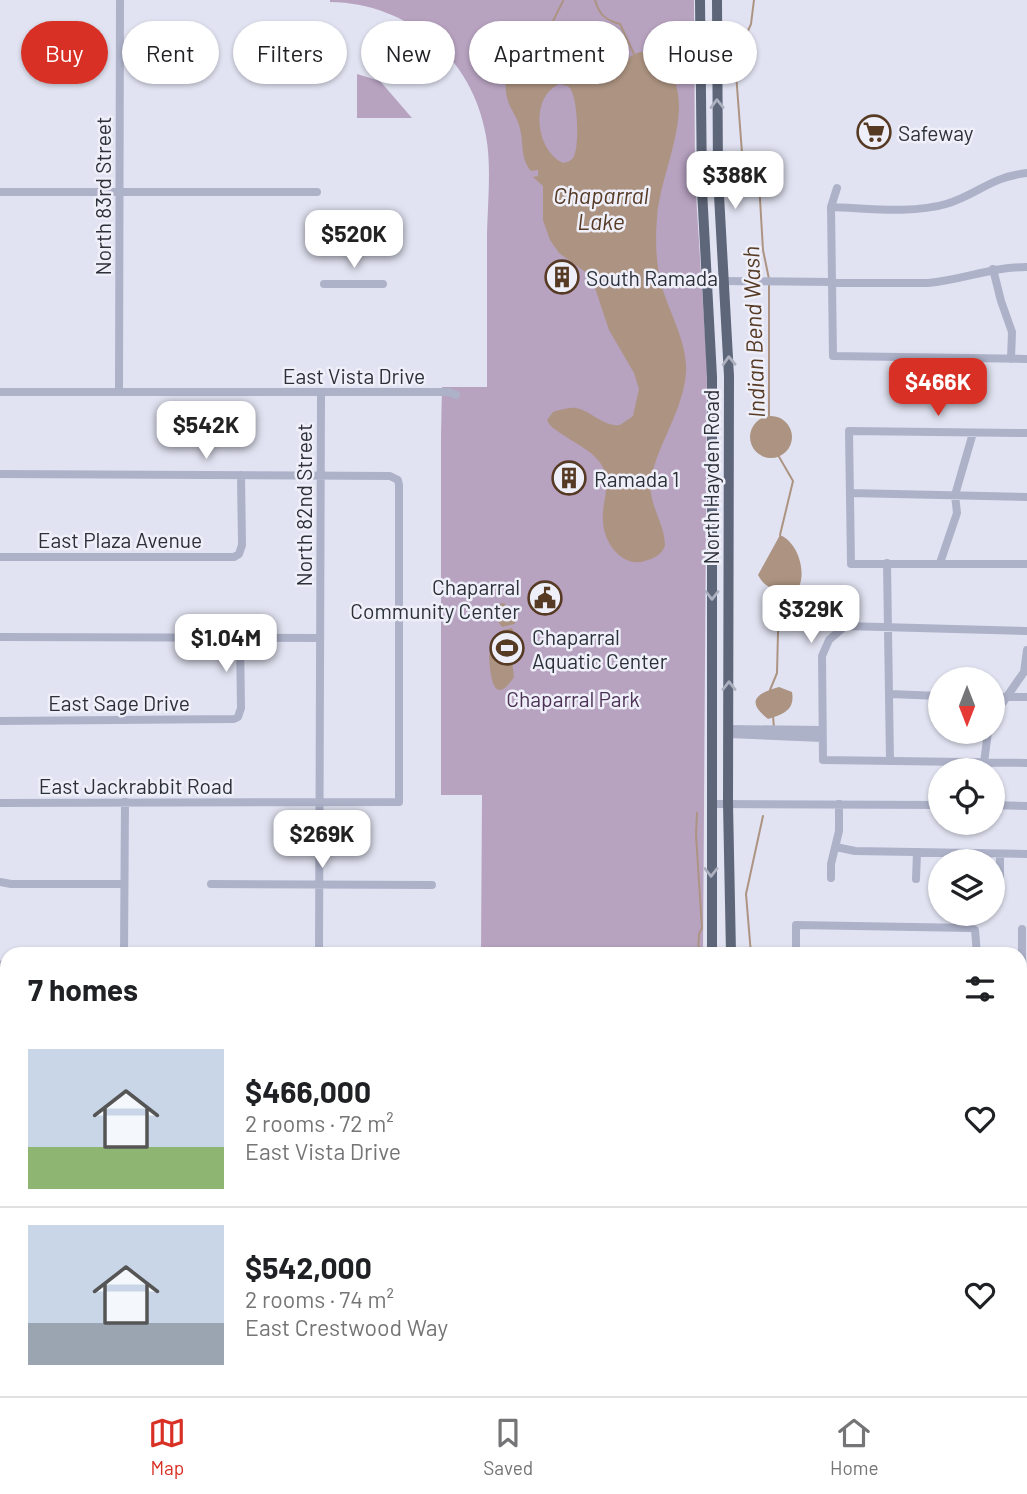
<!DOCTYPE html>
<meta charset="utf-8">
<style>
:root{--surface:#fff;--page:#f6f6f6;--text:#202124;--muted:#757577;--line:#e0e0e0;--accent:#d93025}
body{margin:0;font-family:Barlow,sans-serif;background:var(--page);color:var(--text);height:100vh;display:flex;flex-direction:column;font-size:26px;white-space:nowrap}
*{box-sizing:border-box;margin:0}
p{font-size:23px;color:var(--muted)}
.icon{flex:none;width:38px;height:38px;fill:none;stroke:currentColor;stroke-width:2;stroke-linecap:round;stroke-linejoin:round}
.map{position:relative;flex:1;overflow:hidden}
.details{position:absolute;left:0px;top:947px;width:1027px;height:450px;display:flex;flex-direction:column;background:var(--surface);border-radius:21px 21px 0 0;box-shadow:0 2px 5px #0004}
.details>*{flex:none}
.top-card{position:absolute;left:21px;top:21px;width:985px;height:63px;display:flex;gap:14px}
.needle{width:46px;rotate:180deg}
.buttons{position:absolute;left:928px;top:667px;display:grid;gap:14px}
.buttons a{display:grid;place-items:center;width:77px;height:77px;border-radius:50%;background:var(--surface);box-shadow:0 2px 5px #0004;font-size:35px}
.price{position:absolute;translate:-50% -60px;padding:0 16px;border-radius:14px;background:#fff;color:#222;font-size:23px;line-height:46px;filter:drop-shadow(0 2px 4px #0008)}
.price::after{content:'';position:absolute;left:50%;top:42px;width:21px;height:16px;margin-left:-10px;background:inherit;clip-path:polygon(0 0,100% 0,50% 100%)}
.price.active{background:var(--accent);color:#fff}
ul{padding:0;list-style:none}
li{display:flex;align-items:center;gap:21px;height:175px;padding:0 28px}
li+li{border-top:2px solid var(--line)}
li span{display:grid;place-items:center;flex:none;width:196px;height:140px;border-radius:0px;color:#555}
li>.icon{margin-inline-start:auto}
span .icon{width:84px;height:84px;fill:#fffc;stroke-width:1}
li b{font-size:30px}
h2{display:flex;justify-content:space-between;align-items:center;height:84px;padding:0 28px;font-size:30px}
.tag{padding:0 24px;border-radius:32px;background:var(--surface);box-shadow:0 2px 5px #0004;font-size:24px;line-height:63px}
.tag.active{background:var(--accent);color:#fff}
.tab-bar{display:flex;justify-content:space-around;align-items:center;height:98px;border-top:2px solid var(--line);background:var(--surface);font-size:19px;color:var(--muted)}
.tab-bar a{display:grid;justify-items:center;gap:4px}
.tab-bar .active{color:var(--accent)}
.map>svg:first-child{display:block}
.green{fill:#b7a2c0}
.water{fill:#ad9482;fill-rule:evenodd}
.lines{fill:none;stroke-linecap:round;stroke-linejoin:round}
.stream{stroke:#ad9482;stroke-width:2}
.minor{stroke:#aeb2c9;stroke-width:8}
.major{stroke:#5e6679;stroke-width:10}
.oneway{stroke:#adb1bf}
.labels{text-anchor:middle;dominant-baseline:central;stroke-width:5;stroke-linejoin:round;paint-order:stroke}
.poi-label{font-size:21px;fill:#2c3038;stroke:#eeeff9;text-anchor:start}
.street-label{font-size:21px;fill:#2c3038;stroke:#eeeff9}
.park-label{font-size:21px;fill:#4c3155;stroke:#eeeff9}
.water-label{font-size:23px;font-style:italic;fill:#573a24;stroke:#eeeff9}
</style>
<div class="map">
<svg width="1027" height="1396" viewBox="0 0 1027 1396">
<rect width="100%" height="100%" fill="#e1e3f2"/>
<!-- green -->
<path class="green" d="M330,0H694L695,179L707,367L703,954H481L482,795H441V435L442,387H487C487,339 487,291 487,242C487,209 492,168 486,136C473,58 408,3 330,2Z
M357,74L380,81L412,118H357Z
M479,1390H708V1396H479Z"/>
<!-- water -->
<path class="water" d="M545,37C568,36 573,62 594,69C622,77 626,48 650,52C709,89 660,165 657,218C655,240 656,266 662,287C670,314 688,344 686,373C683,411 658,443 651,479C647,504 665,522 665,546C661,555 655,558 645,561C622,568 604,543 603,522C601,502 613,482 601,464C589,445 552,434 547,420L553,412C560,410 569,407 576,408C592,411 603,427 620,425L633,416L639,389L634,373L609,330L591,276L559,253L550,240L543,220V186L533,177L538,176V170L531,171C520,158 524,144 520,129C518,119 513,113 509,104C501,85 507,48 528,40C533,38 540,38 545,37ZM559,84C562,85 567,85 569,87C578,95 580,148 573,158C570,162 567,162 563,163C536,151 529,98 559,84Z
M750 437a21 21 0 1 1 42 0a21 21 0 1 1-42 0Z
M780,535C808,547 810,606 779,592C769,587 764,586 758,575Z
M504,603L515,617V624L502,627L493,615L495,605Z
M512,628L518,641L511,653L514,677C493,709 490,674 489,655L500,641L503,630Z
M779,687L792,692C795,710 784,714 768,719C745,701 757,693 779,687Z"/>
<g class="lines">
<!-- stream -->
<path class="stream" d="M595,0C599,15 606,20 620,24L634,54
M754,0L751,24L735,60L742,153L759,182L763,250L769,279
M545,37L563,1
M769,285V416
M778,455L793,481L780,535
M770,690L777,673L778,632L787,593
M773,716L774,728
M697,813L696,835L702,928L699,934L698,954
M751,954L746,894L763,816
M754,1396V1390"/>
<!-- minor -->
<path class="minor" d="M837,188L831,207L833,356L1027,359
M0,192H317
M831,207C866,208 913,214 946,204C977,195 990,177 1027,173
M993,269L1001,301L1012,332L1011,359
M724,281L928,283C963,280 991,267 1027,267
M324,284H383
M0,392H449L456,395
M119,392L120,0
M1027,433L849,431L851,564H1027
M0,474L390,476L398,480L399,485V802L0,803
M850,493L1027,497
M0,557H234L239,554L242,545L241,475
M887,563L890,761
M940,563L957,513L955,495L973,433
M1027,631L845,626L829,640L822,656L823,760L1027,763
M0,637L320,638
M890,694L940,696
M992,697H1027
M992,718L1024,672L1027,650
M0,721L234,719L238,717L241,708L240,638
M729,729L822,730
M729,734L822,738
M983,770L988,732
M711,804L940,805
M992,805L1027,806
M836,847L855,851L1027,854
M831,878V864L839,831V804
M916,879L917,853
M1000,880V854
M0,882L11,884H124
M211,884L432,885
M1022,929V1063L1026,1115
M124,954L125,802
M319,954L321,393
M796,954V925L971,928L975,930L977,954
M3,964H7
M3,1044H7
M0,1124H7
M0,1204H7
M0,1300L7,1302
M1020,1369L1027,1368
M210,1396L211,1390
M440,1396V1390"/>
<!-- major -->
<path class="major" d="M700,0L702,190L712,377V954
M717,0L718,177L729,376L728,803L731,954
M716,1396V1390
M732,1396V1390"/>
</g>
<!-- one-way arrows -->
<defs><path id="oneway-chevron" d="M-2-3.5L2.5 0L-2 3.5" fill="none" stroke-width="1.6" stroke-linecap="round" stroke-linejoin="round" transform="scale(1.75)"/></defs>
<g class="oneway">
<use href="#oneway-chevron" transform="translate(717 104) rotate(-91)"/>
<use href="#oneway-chevron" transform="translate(729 361) rotate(-92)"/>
<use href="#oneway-chevron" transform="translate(712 595) rotate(90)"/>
<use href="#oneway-chevron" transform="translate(729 686) rotate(-90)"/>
<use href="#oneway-chevron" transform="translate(711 872) rotate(90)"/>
</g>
<!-- icons -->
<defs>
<symbol id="supermarket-ring" viewBox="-11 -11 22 22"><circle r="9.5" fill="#eeeff9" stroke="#573a24" stroke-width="1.5"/><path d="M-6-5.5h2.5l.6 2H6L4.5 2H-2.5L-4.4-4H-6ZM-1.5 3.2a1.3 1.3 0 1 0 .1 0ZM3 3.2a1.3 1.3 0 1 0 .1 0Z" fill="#573a24"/></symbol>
<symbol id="building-ring" viewBox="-11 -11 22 22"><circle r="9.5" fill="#eeeff9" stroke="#573a24" stroke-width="1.5"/><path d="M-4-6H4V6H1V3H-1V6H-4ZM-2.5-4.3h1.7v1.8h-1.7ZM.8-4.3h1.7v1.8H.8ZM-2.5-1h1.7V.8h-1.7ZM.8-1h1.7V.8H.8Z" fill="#573a24"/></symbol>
<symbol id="civic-ring" viewBox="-11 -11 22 22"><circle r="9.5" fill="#eeeff9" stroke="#573a24" stroke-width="1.5"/><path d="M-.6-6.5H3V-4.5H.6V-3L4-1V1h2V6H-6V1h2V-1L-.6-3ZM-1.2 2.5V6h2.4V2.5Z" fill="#573a24"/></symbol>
<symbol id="stadium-ring" viewBox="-11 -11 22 22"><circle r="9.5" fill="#eeeff9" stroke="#573a24" stroke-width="1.5"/><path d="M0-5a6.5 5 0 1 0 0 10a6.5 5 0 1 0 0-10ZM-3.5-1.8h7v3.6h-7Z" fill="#573a24"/></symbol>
</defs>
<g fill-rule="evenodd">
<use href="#supermarket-ring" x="855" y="113" width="38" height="38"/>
<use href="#building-ring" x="543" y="258" width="38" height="38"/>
<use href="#building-ring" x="550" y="459" width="38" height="38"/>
<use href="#civic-ring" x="526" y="579" width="38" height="38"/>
<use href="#stadium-ring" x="488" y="629" width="38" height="38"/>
</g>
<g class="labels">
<!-- poi labels -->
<g class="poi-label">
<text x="898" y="132">Safeway</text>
<text x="586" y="277">South Ramada</text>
<text x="594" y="478">Ramada 1</text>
<text x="520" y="586" text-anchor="end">Chaparral<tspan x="520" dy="24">Community Center</tspan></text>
<text x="532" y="636">Chaparral<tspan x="532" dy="24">Aquatic Center</tspan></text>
</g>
<!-- street labels -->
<g class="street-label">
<text transform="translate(102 196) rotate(-90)">North 83rd Street</text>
<text x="354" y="375">East Vista Drive</text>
<text transform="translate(710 477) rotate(-90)">North Hayden Road</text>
<text transform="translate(303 505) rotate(-90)">North 82nd Street</text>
<text x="120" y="539">East Plaza Avenue</text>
<text x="119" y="702">East Sage Drive</text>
<text x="136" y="785">East Jackrabbit Road</text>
</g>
<!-- park labels -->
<g class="park-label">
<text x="573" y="698">Chaparral Park</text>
</g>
<!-- water labels -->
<g class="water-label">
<text x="601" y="195">Chaparral<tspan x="601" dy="26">Lake</tspan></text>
<text transform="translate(753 332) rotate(-92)">Indian Bend Wash</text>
</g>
</g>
</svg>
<div class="buttons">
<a><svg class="needle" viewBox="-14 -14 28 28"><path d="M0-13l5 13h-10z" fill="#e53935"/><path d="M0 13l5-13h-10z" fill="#757577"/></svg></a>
<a><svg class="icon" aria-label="locate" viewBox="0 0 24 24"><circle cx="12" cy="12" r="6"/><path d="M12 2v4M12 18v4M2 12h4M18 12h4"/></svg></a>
<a><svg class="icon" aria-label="layers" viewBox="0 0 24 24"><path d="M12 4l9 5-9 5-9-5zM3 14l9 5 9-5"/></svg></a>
</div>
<b class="price" style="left:735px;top:211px">$388K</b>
<b class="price" style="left:354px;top:270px">$520K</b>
<b class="price active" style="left:938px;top:418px">$466K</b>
<b class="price" style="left:206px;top:461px">$542K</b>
<b class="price" style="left:811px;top:645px">$329K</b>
<b class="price" style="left:226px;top:674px">$1.04M</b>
<b class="price" style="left:322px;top:870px">$269K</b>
<div class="top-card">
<a class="tag active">Buy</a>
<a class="tag">Rent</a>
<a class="tag">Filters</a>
<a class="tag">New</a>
<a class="tag">Apartment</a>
<a class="tag">House</a>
</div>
<section class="details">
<h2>7 homes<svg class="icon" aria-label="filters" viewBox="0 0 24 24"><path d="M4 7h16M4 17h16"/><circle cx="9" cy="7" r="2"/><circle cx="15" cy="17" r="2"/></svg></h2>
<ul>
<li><span style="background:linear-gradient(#c9d6e8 70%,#8fb573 0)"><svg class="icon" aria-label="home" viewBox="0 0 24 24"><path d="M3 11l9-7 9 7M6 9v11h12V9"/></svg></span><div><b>$466,000</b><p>2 rooms · 72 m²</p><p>East Vista Drive</p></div><svg class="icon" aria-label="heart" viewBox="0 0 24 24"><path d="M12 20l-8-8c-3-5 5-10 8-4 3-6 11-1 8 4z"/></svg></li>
<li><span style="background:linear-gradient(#c9d6e8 70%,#9aa5b1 0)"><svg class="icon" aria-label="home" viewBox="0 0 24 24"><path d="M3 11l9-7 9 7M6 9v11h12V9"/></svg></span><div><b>$542,000</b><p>2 rooms · 74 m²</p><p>East Crestwood Way</p></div><svg class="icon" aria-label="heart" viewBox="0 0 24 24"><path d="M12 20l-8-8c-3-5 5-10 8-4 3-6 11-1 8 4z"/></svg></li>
</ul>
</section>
</div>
<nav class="tab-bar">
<a class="active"><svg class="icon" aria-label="map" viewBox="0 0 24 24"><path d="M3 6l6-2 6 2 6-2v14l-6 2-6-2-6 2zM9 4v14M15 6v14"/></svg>Map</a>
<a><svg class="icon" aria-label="saved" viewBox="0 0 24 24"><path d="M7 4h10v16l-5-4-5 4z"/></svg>Saved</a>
<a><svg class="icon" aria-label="home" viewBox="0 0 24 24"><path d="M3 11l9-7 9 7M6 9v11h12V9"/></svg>Home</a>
</nav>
